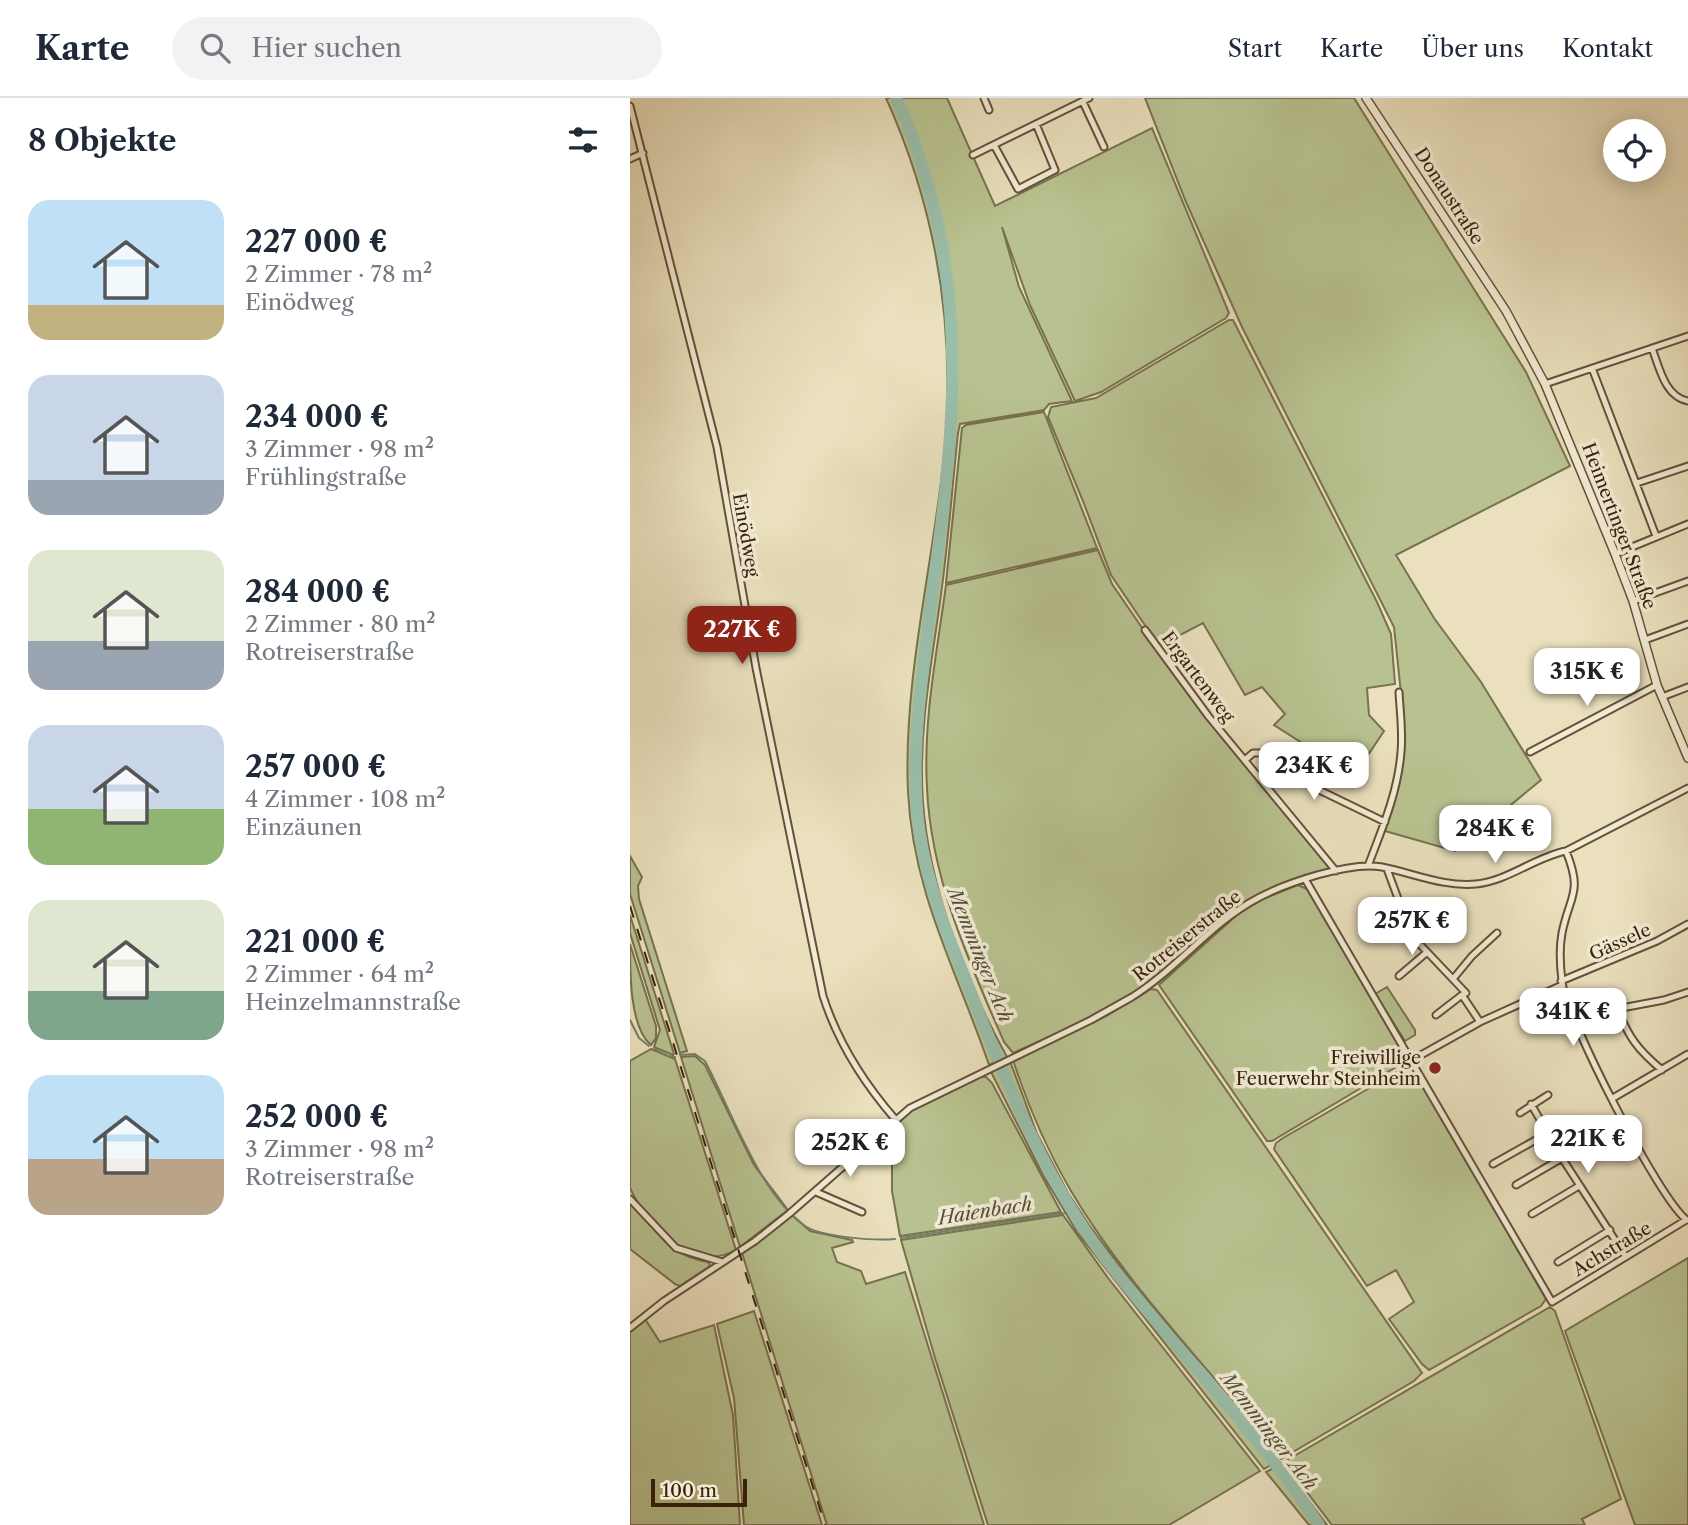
<!DOCTYPE html>
<html lang="de">
<meta charset="utf-8">
<style>
:root{--surface:#fff;--page:#f2f2f3;--text:#1f2937;--muted:#747a83;--line:#e0e1e3;--accent:#8f2418}
body{margin:0;font-family:"Libre Caslon Text",serif;background:var(--page);color:var(--text);height:100vh;display:flex;flex-direction:column;font-size:26px;white-space:nowrap}
*{box-sizing:border-box;margin:0}
p{font-size:23px;color:var(--muted)}
.icon{flex:none;width:38px;height:38px;fill:none;stroke:currentColor;stroke-width:2;stroke-linecap:round;stroke-linejoin:round}
.map{position:relative;flex:1;overflow:hidden}
.sheet{display:flex;flex-direction:column;background:var(--surface);width:630px}
.sheet>*{flex:none}
.buttons{position:absolute;left:973px;top:21px;display:grid;gap:14px}
.buttons a{display:grid;place-items:center;width:63px;height:63px;border-radius:50%;background:var(--surface);box-shadow:0 4px 18px #0003;font-size:35px}
.scale{position:absolute;left:21px;bottom:18px;width:96px;box-sizing:border-box;padding-left:7px;border:4px solid #39210b;border-top:0;font-size:19px;line-height:24px;white-space:nowrap;color:#39210b;-webkit-text-stroke:5px #f1ebd4;paint-order:stroke}
.price{position:absolute;translate:-50% -60px;padding:0 16px;border-radius:14px;background:#fff;color:#222;font-size:23px;line-height:46px;filter:drop-shadow(0 2px 4px #0008)}
.price::after{content:'';position:absolute;left:50%;top:42px;width:21px;height:16px;margin-left:-10px;background:inherit;clip-path:polygon(0 0,100% 0,50% 100%)}
.price.selected{background:var(--accent);color:#fff}
ul{padding:0;list-style:none}
li{display:flex;align-items:center;gap:21px;height:175px;padding:0 28px}
li span{display:grid;place-items:center;flex:none;width:196px;height:140px;border-radius:21px;color:#555}
li>.icon{margin-inline-start:auto}
span .icon{width:84px;height:84px;fill:#fffc;stroke-width:1}
li b{font-size:30px}
h2{display:flex;justify-content:space-between;align-items:center;height:84px;padding:0 28px;font-size:30px}
header{display:flex;align-items:center;gap:42px;box-sizing:border-box;height:98px;padding:0 35px;background:var(--surface);border-bottom:2px solid var(--line)}
header strong{font-size:33px}
nav{display:flex;gap:38px;margin-inline-start:auto;font-size:24px}
.search{width:490px;height:63px;background:var(--page);display:flex;align-items:center;gap:18px;box-sizing:border-box;padding:0 24px;border-radius:38px;color:var(--muted);font-size:26px}
main{display:flex;flex:1;min-height:0}
.map>svg:first-child{display:block}
.green{fill:#b8c290;stroke:#78724e;stroke-width:2}
.lines{fill:none;stroke-linecap:round;stroke-linejoin:round}
.stream{stroke:#737f6a;stroke-width:2}
.river{stroke:#99beaa;stroke-width:12}
.minor-casing{stroke:#655138;stroke-width:9}
.tertiary-casing{stroke:#655138;stroke-width:10}
.minor{stroke:#f1ebd4;stroke-width:5}
.tertiary{stroke:#f1ebd4;stroke-width:7}
.rail{stroke:#39210b;stroke-width:2;stroke-dasharray:12 12;stroke-linecap:butt}
.poi-dot{fill:#8f2418;stroke:#f1ebd4;stroke-width:2.5}
.labels{text-anchor:middle;dominant-baseline:central;stroke-width:7;stroke-linejoin:round;paint-order:stroke}
.street-label{font-size:18px;fill:#39210b;stroke:#f1ebd4}
.poi-label{font-size:18px;fill:#39210b;stroke:#f1ebd4;text-anchor:end}
.water-label{font-size:19px;font-style:italic;fill:#56503b;stroke:#f1ebd4}
</style>
<header>
<strong>Karte</strong>
<div class="search"><svg class="icon" aria-label="search" viewBox="0 0 24 24"><circle cx="10" cy="10" r="6"/><path d="M15 15l6 6"/></svg>Hier suchen</div>
<nav><a>Start</a><a>Karte</a><a>Über uns</a><a>Kontakt</a></nav>
</header>
<main>
<section class="sheet">
<h2>8 Objekte<svg class="icon" aria-label="filters" viewBox="0 0 24 24"><path d="M4 7h16M4 17h16"/><circle cx="9" cy="7" r="2"/><circle cx="15" cy="17" r="2"/></svg></h2>
<ul>
<li><span style="background:linear-gradient(#bfe0f5 75%,#c2b280 0)"><svg class="icon" aria-label="home" viewBox="0 0 24 24"><path d="M3 11l9-7 9 7M6 9v11h12V9"/></svg></span><div><b>227 000 €</b><p>2 Zimmer · 78 m²</p><p>Einödweg</p></div></li>
<li><span style="background:linear-gradient(#c9d6e8 75%,#9aa5b1 0)"><svg class="icon" aria-label="home" viewBox="0 0 24 24"><path d="M3 11l9-7 9 7M6 9v11h12V9"/></svg></span><div><b>234 000 €</b><p>3 Zimmer · 98 m²</p><p>Frühlingstraße</p></div></li>
<li><span style="background:linear-gradient(#dfe7d0 65%,#9aa5b1 0)"><svg class="icon" aria-label="home" viewBox="0 0 24 24"><path d="M3 11l9-7 9 7M6 9v11h12V9"/></svg></span><div><b>284 000 €</b><p>2 Zimmer · 80 m²</p><p>Rotreiserstraße</p></div></li>
<li><span style="background:linear-gradient(#c9d6e8 60%,#8fb573 0)"><svg class="icon" aria-label="home" viewBox="0 0 24 24"><path d="M3 11l9-7 9 7M6 9v11h12V9"/></svg></span><div><b>257 000 €</b><p>4 Zimmer · 108 m²</p><p>Einzäunen</p></div></li>
<li><span style="background:linear-gradient(#dfe7d0 65%,#7fa58c 0)"><svg class="icon" aria-label="home" viewBox="0 0 24 24"><path d="M3 11l9-7 9 7M6 9v11h12V9"/></svg></span><div><b>221 000 €</b><p>2 Zimmer · 64 m²</p><p>Heinzelmannstraße</p></div></li>
<li><span style="background:linear-gradient(#bfe0f5 60%,#b9a48a 0)"><svg class="icon" aria-label="home" viewBox="0 0 24 24"><path d="M3 11l9-7 9 7M6 9v11h12V9"/></svg></span><div><b>252 000 €</b><p>3 Zimmer · 98 m²</p><p>Rotreiserstraße</p></div></li>
</ul>
</section>
<div class="map">
<svg width="1058" height="1427" viewBox="0 0 1058 1427">
<rect width="100%" height="100%" fill="#eae0bd"/>
<filter id="stains"><feTurbulence type="fractalNoise" baseFrequency=".00286" numOctaves="4"/><feColorMatrix values="0 0 0 0 .2 0 0 0 0 .09 0 0 0 0 .02 0 0 0 .5 -.17"/></filter>
<radialGradient id="worn" r=".72"><stop offset=".6" stop-color="#630" stop-opacity="0"/><stop offset="1" stop-color="#630" stop-opacity=".3"/></radialGradient>
<!-- green -->
<path class="green" d="M256,0H317L365,108L522,30L599,215L596,220L471,294L445,303L400,207L372,129L389,189L442,303L419,306L414,312L330,326L328,335C322,391 318,448 310,504C301,569 288,637 293,704C299,789 336,884 377,959L359,967C327,873 283,796 278,694C273,581 303,468 314,357C326,233 307,113 256,0Z
M515,0H724L896,274L940,368L766,457L804,520L851,584L911,682L825,753L755,733L771,676L772,605L764,529L612,229L556,104Z
M599,222H603L747,504L761,536L765,586L737,590L739,617L754,633L724,678L644,627L655,616L632,589L615,597L573,525L529,548L481,477L453,403L418,319L421,309L466,300Z
M414,314L467,450L316,485L332,330L336,327Z
M468,452L482,486L528,553L698,767L699,771L624,799L505,895L437,931L383,955L374,944C338,862 301,780 297,690C293,622 307,554 316,487Z
M0,758L12,779L8,788L9,801L57,953L50,955L0,796Z
M668,787L679,792L778,962L642,1043H637L529,887L608,816L633,801Z
M0,817L44,956L43,957L24,949L30,932L0,835Z
M0,846L26,928V940L21,947C0,930 0,876 0,846Z
M757,889L785,932V937L775,943L745,896Z
M521,891L527,892L792,1275L784,1283L651,1361C583,1274 497,1188 441,1093C417,1052 398,1008 383,962L476,918Z
M21,951L45,961L106,1152C63,1176 16,1126 0,1090V963Z
M65,958L75,967L124,1067L158,1112L110,1149L51,959Z
M380,963L407,1036L438,1095L459,1127L494,1174L648,1363L634,1371L447,1134L413,1077L360,972Z
M781,966L916,1201L911,1208L799,1272L792,1266L759,1221L784,1204L766,1172L737,1188L644,1051L646,1045L653,1040Z
M350,978L356,979L362,985L431,1114L270,1138L262,1093V1029L282,1012Z
M0,1106C32,1133 31,1155 78,1164L80,1168L50,1188L45,1186L0,1151Z
M162,1117L180,1133L222,1142L223,1144L202,1150L207,1164L231,1173L236,1186L275,1174L354,1427H197L112,1155Z
M433,1117L478,1180L630,1373L539,1427H358L305,1260L271,1142Z
M1058,1160V1427H1005L935,1233Z
M920,1209L925,1213L991,1401L952,1421L955,1427H702L654,1364Z
M124,1213L192,1427H114L104,1300L87,1226Z
M15,1221L30,1244L84,1227L103,1317L110,1427H0V1234Z
M651,1366L697,1427H679L636,1374Z"/>
<g class="lines">
<!-- stream -->
<path class="stream" d="M0,922L9,940L19,948
M24,951L38,958L45,959
M50,957L65,956L75,963C101,1012 129,1095 175,1128C191,1139 246,1143 265,1141
M271,1140L443,1114"/>
<!-- river -->
<path class="river" d="M266,0C280,28 289,58 298,88C340,233 319,367 300,514C291,586 280,659 289,731C298,792 321,846 344,902C379,991 416,1082 474,1159C543,1249 627,1332 689,1427"/>
<defs>
<path id="minor" d="M354,0L359,12
M453,4L474,49
M0,8L87,349L126,570L193,898C208,945 233,984 265,1021
M364,47L388,91L425,72L406,26
M343,57L459,0
M0,61L13,55
M1022,250C1029,269 1035,299 1058,303
M962,270L1026,438
M915,286L1058,238
M1007,385L1058,368
M985,456L1058,426
M1003,503L1058,483
M515,532L579,619L706,773
M1015,542L1058,526
M1032,599L1058,589
M900,654L1027,587
M615,662L623,655H631L681,688L755,724
M936,753C953,795 940,796 932,835C929,851 930,867 932,883C934,916 1031,1105 1057,1122
M738,768C752,731 768,694 771,654C773,634 770,614 769,594
M757,771L782,838L836,895L832,897L850,924
M675,781L922,1204L1056,1122
M741,830L772,813
M786,843L810,826
M769,878L796,855
M823,881L842,858L867,835
M931,883L1027,843L1058,826
M987,909C998,939 1008,952 1032,972
M806,917L832,897
M944,919L1034,902L1058,894
M782,962L850,924L932,887
M983,1000L1058,956
M901,1006L932,1060L996,1159
M890,1015L918,997
M863,1066L918,1035
M886,1087L932,1060
M186,1094L232,1114
M0,1101L46,1150L92,1164
M902,1116L949,1088
M928,1164L980,1132
M0,1230L34,1203L125,1143L159,1116L280,1010L461,922L502,899C547,871 582,824 628,800C656,785 720,763 752,769C783,775 813,789 846,786C878,783 905,759 936,753L1058,690"/>
<path id="tertiary" d="M736,0L876,213L915,286L985,456L1003,503L1027,587L1058,660"/>
</defs>
<!-- minor casing -->
<use href="#minor" class="minor-casing"/>
<!-- tertiary casing -->
<use href="#tertiary" class="tertiary-casing"/>
<!-- minor -->
<use href="#minor" class="minor"/>
<!-- tertiary -->
<use href="#tertiary" class="tertiary"/>
<!-- rail -->
<path class="rail" d="M0,808L195,1427"/>
</g>
<!-- markers -->
<circle class="poi-dot" cx="805" cy="970" r="7"/>
<g class="labels">
<!-- street labels -->
<g class="street-label">
<text transform="translate(819 98) rotate(57)">Donaustraße</text>
<text transform="translate(989 428) rotate(69)">Heimertinger Straße</text>
<text transform="translate(116 437) rotate(80)">Einödweg</text>
<text transform="translate(568 579) rotate(53)">Ergartenweg</text>
<text transform="translate(557 838) rotate(-39)">Rotreiserstraße</text>
<text transform="translate(990 844) rotate(-24)">Gässele</text>
<text transform="translate(982 1151) rotate(-31)">Achstraße</text>
</g>
<!-- poi labels -->
<g class="poi-label">
<text x="791" y="960">Freiwillige<tspan x="791" dy="21">Feuerwehr Steinheim</tspan></text>
</g>
<!-- water labels -->
<g class="water-label">
<text transform="translate(350 857) rotate(68)">Memminger Ach</text>
<text transform="translate(355 1113) rotate(-9)">Haienbach</text>
<text transform="translate(639 1333) rotate(52)">Memminger Ach</text>
</g>
</g>
<rect width="100%" height="100%" filter="url(#stains)"/>
<rect width="100%" height="100%" fill="url(#worn)"/>
</svg>
<div class="buttons">
<a><svg class="icon" aria-label="locate" viewBox="0 0 24 24"><circle cx="12" cy="12" r="6"/><path d="M12 2v4M12 18v4M2 12h4M18 12h4"/></svg></a>
</div>
<div class="scale">100 m</div>
<b class="price selected" style="left:112px;top:568px">227K €</b>
<b class="price" style="left:957px;top:610px">315K €</b>
<b class="price" style="left:684px;top:704px">234K €</b>
<b class="price" style="left:865px;top:767px">284K €</b>
<b class="price" style="left:782px;top:859px">257K €</b>
<b class="price" style="left:943px;top:950px">341K €</b>
<b class="price" style="left:958px;top:1077px">221K €</b>
<b class="price" style="left:220px;top:1081px">252K €</b>
</div>
</main>
